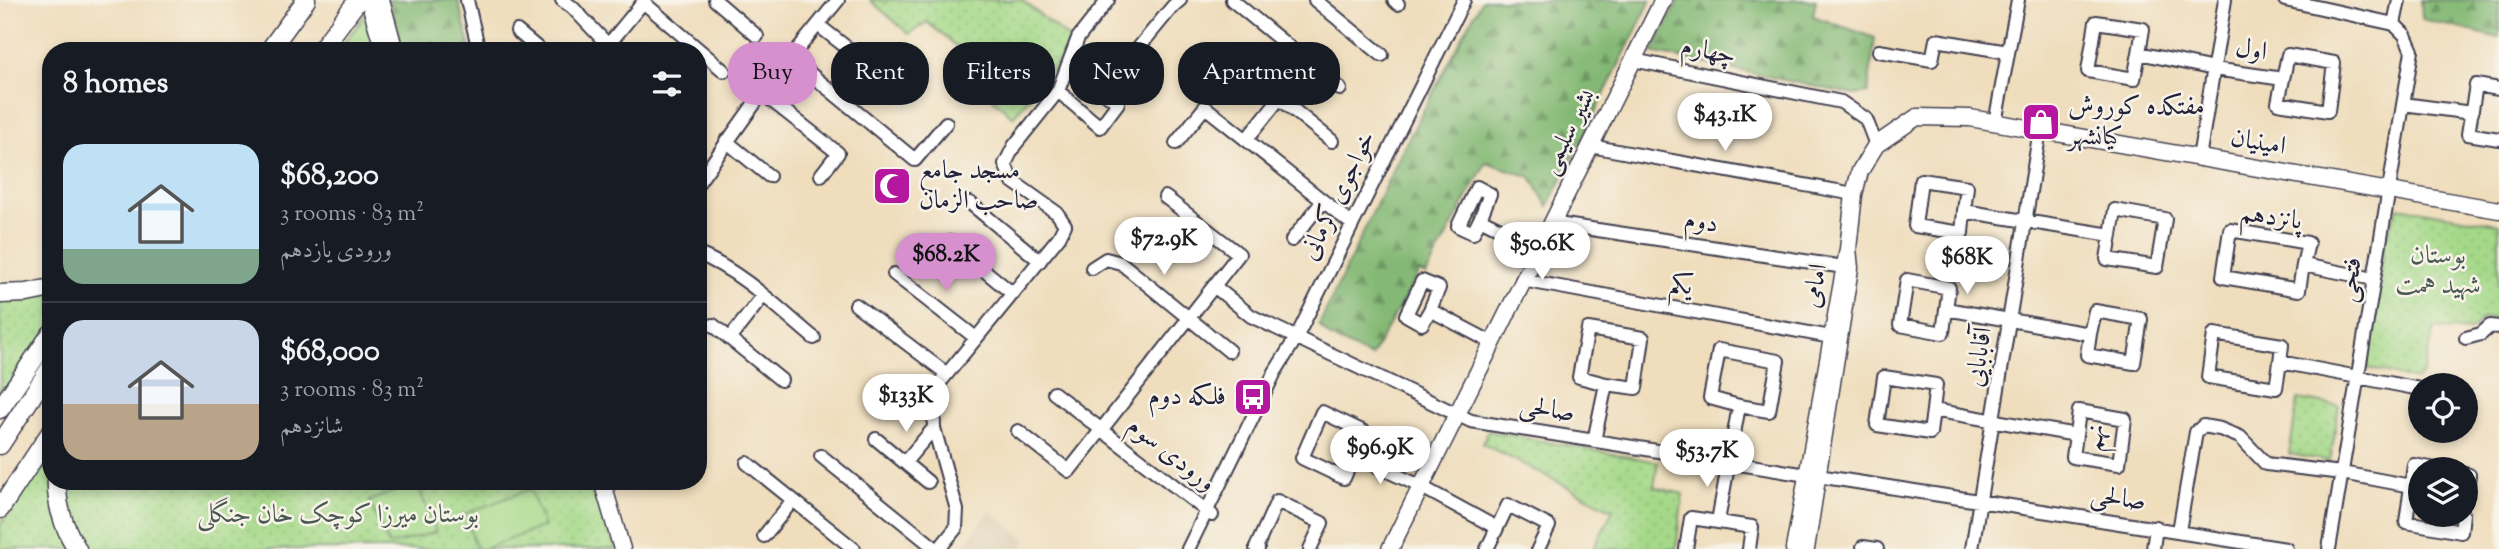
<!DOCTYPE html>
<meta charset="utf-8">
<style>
:root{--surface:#171b24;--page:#20242c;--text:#f1f3f6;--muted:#9ea1a6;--line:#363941;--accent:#d690ce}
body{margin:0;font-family:"Sorts Mill Goudy",Amiri,serif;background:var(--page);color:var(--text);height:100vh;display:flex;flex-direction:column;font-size:26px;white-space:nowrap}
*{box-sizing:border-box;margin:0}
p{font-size:23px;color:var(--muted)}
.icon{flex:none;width:38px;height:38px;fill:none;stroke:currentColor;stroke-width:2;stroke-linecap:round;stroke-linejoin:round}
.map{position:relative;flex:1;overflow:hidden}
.details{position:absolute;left:42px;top:42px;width:665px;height:448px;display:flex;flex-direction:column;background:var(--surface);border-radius:28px;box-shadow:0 4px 10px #0003}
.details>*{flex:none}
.top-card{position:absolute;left:728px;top:42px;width:665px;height:63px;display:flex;gap:14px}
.controls{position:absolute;left:2408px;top:373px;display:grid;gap:14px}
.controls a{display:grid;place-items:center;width:70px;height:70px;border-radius:50%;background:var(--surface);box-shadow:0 4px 10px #0003;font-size:35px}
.price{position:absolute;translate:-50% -60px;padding:0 16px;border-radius:24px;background:#fff;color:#222;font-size:23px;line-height:46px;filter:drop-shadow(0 2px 4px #0008)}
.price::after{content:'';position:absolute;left:50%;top:42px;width:21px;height:16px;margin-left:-10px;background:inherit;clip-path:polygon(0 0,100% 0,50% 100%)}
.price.on{background:var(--accent);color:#111}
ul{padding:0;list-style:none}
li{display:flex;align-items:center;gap:21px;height:175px;padding:0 21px}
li+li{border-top:2px solid var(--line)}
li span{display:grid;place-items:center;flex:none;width:196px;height:140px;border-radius:21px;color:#555}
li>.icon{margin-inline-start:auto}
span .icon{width:84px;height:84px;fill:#fffc;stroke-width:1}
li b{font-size:30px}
h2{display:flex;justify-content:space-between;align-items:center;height:84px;padding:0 21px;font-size:30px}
.chip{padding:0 24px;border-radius:28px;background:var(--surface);box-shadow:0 4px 10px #0003;font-size:24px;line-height:63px}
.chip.on{background:var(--accent);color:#111}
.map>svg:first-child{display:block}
.built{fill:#dcceb2}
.green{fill:url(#green-dots);stroke:#647e62;stroke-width:2}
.forest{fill:url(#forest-firs);stroke:#536e58;stroke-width:2}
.pitch{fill:#a5d989;stroke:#647e62;stroke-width:2}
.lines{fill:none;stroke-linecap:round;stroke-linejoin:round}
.minor-casing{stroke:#413e4e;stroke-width:16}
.major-casing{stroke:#413e4e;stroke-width:19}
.highway-casing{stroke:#413e4e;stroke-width:21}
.minor{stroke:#fff;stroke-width:12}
.major{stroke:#fff;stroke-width:16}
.highway{stroke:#fff;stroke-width:18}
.labels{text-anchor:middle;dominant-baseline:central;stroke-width:5;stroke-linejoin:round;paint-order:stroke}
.street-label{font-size:26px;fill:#22223b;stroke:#f7f3e8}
.poi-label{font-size:26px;fill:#22223b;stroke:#f7f3e8;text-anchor:start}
.park-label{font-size:26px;fill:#495952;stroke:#f7f3e8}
</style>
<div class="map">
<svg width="2499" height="549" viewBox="0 0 2499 549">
<defs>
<pattern id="green-dots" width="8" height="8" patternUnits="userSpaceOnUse" patternTransform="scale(1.75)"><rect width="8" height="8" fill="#a5d989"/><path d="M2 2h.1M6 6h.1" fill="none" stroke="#8eba77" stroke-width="1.8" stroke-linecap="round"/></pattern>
<pattern id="forest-firs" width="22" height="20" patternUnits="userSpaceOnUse" patternTransform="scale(1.75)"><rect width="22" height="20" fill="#84b975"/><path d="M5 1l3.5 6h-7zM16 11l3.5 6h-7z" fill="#6c9661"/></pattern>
</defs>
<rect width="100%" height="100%" fill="#f7f3e8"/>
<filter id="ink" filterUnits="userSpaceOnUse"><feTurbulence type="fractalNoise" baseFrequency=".0143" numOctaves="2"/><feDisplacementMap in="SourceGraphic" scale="14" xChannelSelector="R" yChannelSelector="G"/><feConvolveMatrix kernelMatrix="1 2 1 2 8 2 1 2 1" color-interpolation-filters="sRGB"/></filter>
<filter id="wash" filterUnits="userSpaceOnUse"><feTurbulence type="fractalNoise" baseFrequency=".00686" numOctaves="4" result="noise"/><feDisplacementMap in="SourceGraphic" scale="28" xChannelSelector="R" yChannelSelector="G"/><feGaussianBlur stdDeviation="1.57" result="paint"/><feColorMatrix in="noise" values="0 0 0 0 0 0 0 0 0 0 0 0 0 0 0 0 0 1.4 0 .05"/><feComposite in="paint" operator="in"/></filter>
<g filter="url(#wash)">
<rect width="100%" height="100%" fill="#efddbc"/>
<!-- built -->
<path class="built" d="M990,511L1027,540L1021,549H961Z"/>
<!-- green -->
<path class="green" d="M870,0H1022L1074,43L1013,117L993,99L1003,85L927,22L909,34Z
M368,11L381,51H338Z
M2398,207L2499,224V317L2482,319L2471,331L2435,328L2422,376L2416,380L2364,367L2385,238Z
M51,292V328L0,402V299Z
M2298,399L2339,406L2330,461L2289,454Z
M1487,431L1658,462L1654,487L1683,494L1676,549H1593L1613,510L1483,444Z
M51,448V481L74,549H0V525Z
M61,481H595L616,549H82L74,536Z"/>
<!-- forest -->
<path class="forest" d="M388,0H458L471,51H404Z
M1482,0H1651L1548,207L1531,177L1486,162L1426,275L1419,272L1371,357L1330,337L1319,325L1403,149Z
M1679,0H1816L1813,16L1875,38L1868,93L1855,95L1652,52Z
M2421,0H2499V38L2422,19Z"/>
<!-- pitch -->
<path class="pitch" d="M417,483L436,532L389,545L369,501Z
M530,489L544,526L484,549H477L464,514Z"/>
</g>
<g filter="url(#ink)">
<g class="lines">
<defs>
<path id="minor" d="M467,0L479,51
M562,0L572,7L608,45L645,0
M715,0L757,36
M1232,0L1340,89
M1315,0L1382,55
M1394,0L1398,4
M2285,0L2394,24
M643,2L724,71
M2394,24L2399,0
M818,25L874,69
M517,31L541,51
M1879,51L1932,60L1936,40L2008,52
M2139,53L2143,29L2096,22L2088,71L2134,79L2139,53L2214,69L2283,79L2278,103L2328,111L2334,63L2288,55L2283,79
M1226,55L1332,141
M791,58L915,160L946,123
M1633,60L1841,102L1866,119L1876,145
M1069,64L1118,103L1100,127L1058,91L1078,38L1108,0
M2499,89L2476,85L2468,134L2499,139
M1103,91L1173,6L1180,0
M762,93L838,153L821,175
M2403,104L2472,113
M1995,123L2018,0
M1246,140L1279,99
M726,141L769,176
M1176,143L1205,107L1352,224
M1590,146L1854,194
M2199,158L2225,0
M698,183L762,93L838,0
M970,203L1040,261
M1964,211L1967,187L1921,180L1915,226L1962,233L1964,211L2111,235L2107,259L2157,267L2165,219L2115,210L2111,235
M1480,219L1490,194L1477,187L1458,226L1473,233L1480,219L1538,248
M1551,223L1844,267
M1292,240L1323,201
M950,242L1013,294
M698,254C740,270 780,310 814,338
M2303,265L2308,243L2230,230L2223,277L2299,290L2303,265L2374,279
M1092,268L1106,259L1121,263L1229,351
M894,274L976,338
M1522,280L1831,337
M1214,286L1251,316L1471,421L1807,475
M856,305L947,374
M1946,309L1949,288L1907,280L1900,325L1943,333L1946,309L2090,334L2087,355L2134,363L2141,319L2095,311L2090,334
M1430,310L1439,288L1422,281L1406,315L1422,324L1430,310L1491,342
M713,325L781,380
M730,338L763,296
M2466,338L2481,334L2490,326L2499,327
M2280,362L2282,345L2214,334L2208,377L2276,388L2280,362L2420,389
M1054,393L1212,515
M1933,410L1936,385L1884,377L1877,425L1930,433L1933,410L2076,435L2073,457L2119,464L2125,419L2079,411L2076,435
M1322,412L1364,432L1344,478L1302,458Z
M1018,431L1069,471L1239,254L1165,197
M876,439L928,482
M1594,441L1606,384L1579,377L1588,329L1643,338L1636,388L1606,384
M1353,455L1420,486L1497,528
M821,456L936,549
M905,462L934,428
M747,463L854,549
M2436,469L2414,465L2406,522L2461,532L2463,514
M2466,474L2469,475L2466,497
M1818,476L2286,549
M1718,521L1739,406L1769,411L1778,361L1719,350L1710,398L1739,406
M2179,531L2196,432L2203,426L2220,429L2240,437L2266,464L2342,473L2411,486
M764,536L793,500
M939,549L956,528L957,510L934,428L933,391L1059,237L1065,225L1057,213L1012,181L1005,164L1014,146L1058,91
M1188,549L1275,372L1296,338L1464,0
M1258,549L1256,548L1277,501L1322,523L1310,549
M1487,549L1508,505L1549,526L1538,549
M1686,549L1691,518L1752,527L1749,549
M1863,549V547L1877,549
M1972,549L2040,130
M2153,549L2156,527
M2329,549L2412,51L2405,35L2394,24"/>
<path id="major" d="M369,0L384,51
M381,0L395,51
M1848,249L1854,194L1860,171L1876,145L1917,117L1970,118L2499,210
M602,481L622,549
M1390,549L1663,0
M1794,549L1848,249L1850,268L1806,549"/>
<path id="highway" d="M269,51L306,0
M320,51L358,0
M0,294L27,293L51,288
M0,409L51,334
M0,445L51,367
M57,481C56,506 64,528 77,549
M0,509L51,432"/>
</defs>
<!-- minor casing -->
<use href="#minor" class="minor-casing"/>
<!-- major casing -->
<use href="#major" class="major-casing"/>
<!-- highway casing -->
<use href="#highway" class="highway-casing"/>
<!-- minor -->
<use href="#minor" class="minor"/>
<!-- major -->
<use href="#major" class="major"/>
<!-- highway -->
<use href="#highway" class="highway"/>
</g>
</g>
<!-- icons -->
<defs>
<symbol id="shop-square" viewBox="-11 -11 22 22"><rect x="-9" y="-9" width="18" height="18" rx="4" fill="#b5179e" stroke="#f7f3e8"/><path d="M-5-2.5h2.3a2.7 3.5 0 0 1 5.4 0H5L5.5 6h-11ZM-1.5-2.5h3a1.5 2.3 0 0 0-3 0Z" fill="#fff"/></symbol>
<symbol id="mosque-square" viewBox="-11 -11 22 22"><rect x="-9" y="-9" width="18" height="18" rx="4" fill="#b5179e" stroke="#f7f3e8"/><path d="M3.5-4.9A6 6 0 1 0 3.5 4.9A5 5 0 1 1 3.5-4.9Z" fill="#fff"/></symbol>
<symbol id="bus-square" viewBox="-11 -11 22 22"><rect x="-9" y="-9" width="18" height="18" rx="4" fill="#b5179e" stroke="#f7f3e8"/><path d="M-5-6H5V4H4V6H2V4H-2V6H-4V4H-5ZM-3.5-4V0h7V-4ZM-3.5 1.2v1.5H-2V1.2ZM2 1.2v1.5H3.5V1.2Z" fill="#fff"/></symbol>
</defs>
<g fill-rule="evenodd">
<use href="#shop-square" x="2019" y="100" width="44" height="44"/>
<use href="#mosque-square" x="870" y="164" width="44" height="44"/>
<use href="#bus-square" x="1231" y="375" width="44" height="44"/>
</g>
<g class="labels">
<!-- street labels -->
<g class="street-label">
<text transform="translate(2251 51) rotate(8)">اول</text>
<text transform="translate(1708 52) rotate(11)">چهارم</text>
<text transform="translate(1569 132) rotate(-63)">بشیر سلیمی</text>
<text transform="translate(2258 143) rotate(10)">امینیان</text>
<text transform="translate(1339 196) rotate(-64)">خواجوی کرمانی</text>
<text transform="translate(2271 218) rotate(8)">پانزدهم</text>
<text transform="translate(1701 223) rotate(9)">دوم</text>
<text transform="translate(2351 280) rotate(-81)">فتحی</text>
<text transform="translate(1681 286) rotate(10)">یکم</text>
<text transform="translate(1816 286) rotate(-79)">امامی</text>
<text transform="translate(1980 357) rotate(-81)">آقابابایی</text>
<text transform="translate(1547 410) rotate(9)">صالحی</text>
<text transform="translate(2096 438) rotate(-84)">نهم</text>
<text transform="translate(1171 455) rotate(38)">ورودی سوم</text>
<text transform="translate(2118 499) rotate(8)">صالحی</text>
</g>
<!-- poi labels -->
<g class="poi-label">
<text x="2068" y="107">مفتکده کوروش<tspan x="2068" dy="30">کیانشهر</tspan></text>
<text x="919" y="171">مسجد جامع<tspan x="919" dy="30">صاحب الزمان</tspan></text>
<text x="1226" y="397" text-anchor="end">فلکه دوم</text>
</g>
<!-- park labels -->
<g class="park-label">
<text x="2438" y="256">بوستان<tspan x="2438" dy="30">شهید همت</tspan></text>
<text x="338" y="515">بوستان میرزا کوچک خان جنگلی</text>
</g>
</g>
</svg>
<div class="controls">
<a><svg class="icon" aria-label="locate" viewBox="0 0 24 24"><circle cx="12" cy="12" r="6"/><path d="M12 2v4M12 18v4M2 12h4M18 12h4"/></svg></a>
<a><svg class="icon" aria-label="layers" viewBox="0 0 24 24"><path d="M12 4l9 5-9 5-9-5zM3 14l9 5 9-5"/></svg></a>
</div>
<b class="price" style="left:1725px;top:153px">$43.1K</b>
<b class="price" style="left:1164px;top:277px">$72.9K</b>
<b class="price" style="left:1542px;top:282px">$50.6K</b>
<b class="price on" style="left:946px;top:293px">$68.2K</b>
<b class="price" style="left:1967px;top:296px">$68K</b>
<b class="price" style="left:906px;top:434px">$133K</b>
<b class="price" style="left:1380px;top:486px">$96.9K</b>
<b class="price" style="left:1707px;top:489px">$53.7K</b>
<div class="top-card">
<a class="chip on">Buy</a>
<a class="chip">Rent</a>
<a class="chip">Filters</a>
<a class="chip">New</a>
<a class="chip">Apartment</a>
</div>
<section class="details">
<h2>8 homes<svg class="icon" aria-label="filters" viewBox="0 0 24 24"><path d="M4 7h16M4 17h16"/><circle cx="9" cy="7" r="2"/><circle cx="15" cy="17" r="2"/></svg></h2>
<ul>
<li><span style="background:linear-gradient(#bfe0f5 75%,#7fa58c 0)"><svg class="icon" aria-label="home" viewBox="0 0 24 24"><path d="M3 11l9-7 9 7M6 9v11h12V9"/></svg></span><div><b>$68,200</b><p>3 rooms · 83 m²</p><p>ورودی یازدهم</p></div></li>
<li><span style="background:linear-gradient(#c9d6e8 60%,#b9a48a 0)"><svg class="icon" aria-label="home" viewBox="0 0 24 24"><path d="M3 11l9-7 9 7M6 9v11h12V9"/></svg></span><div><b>$68,000</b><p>3 rooms · 83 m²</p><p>شانزدهم</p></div></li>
</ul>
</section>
</div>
